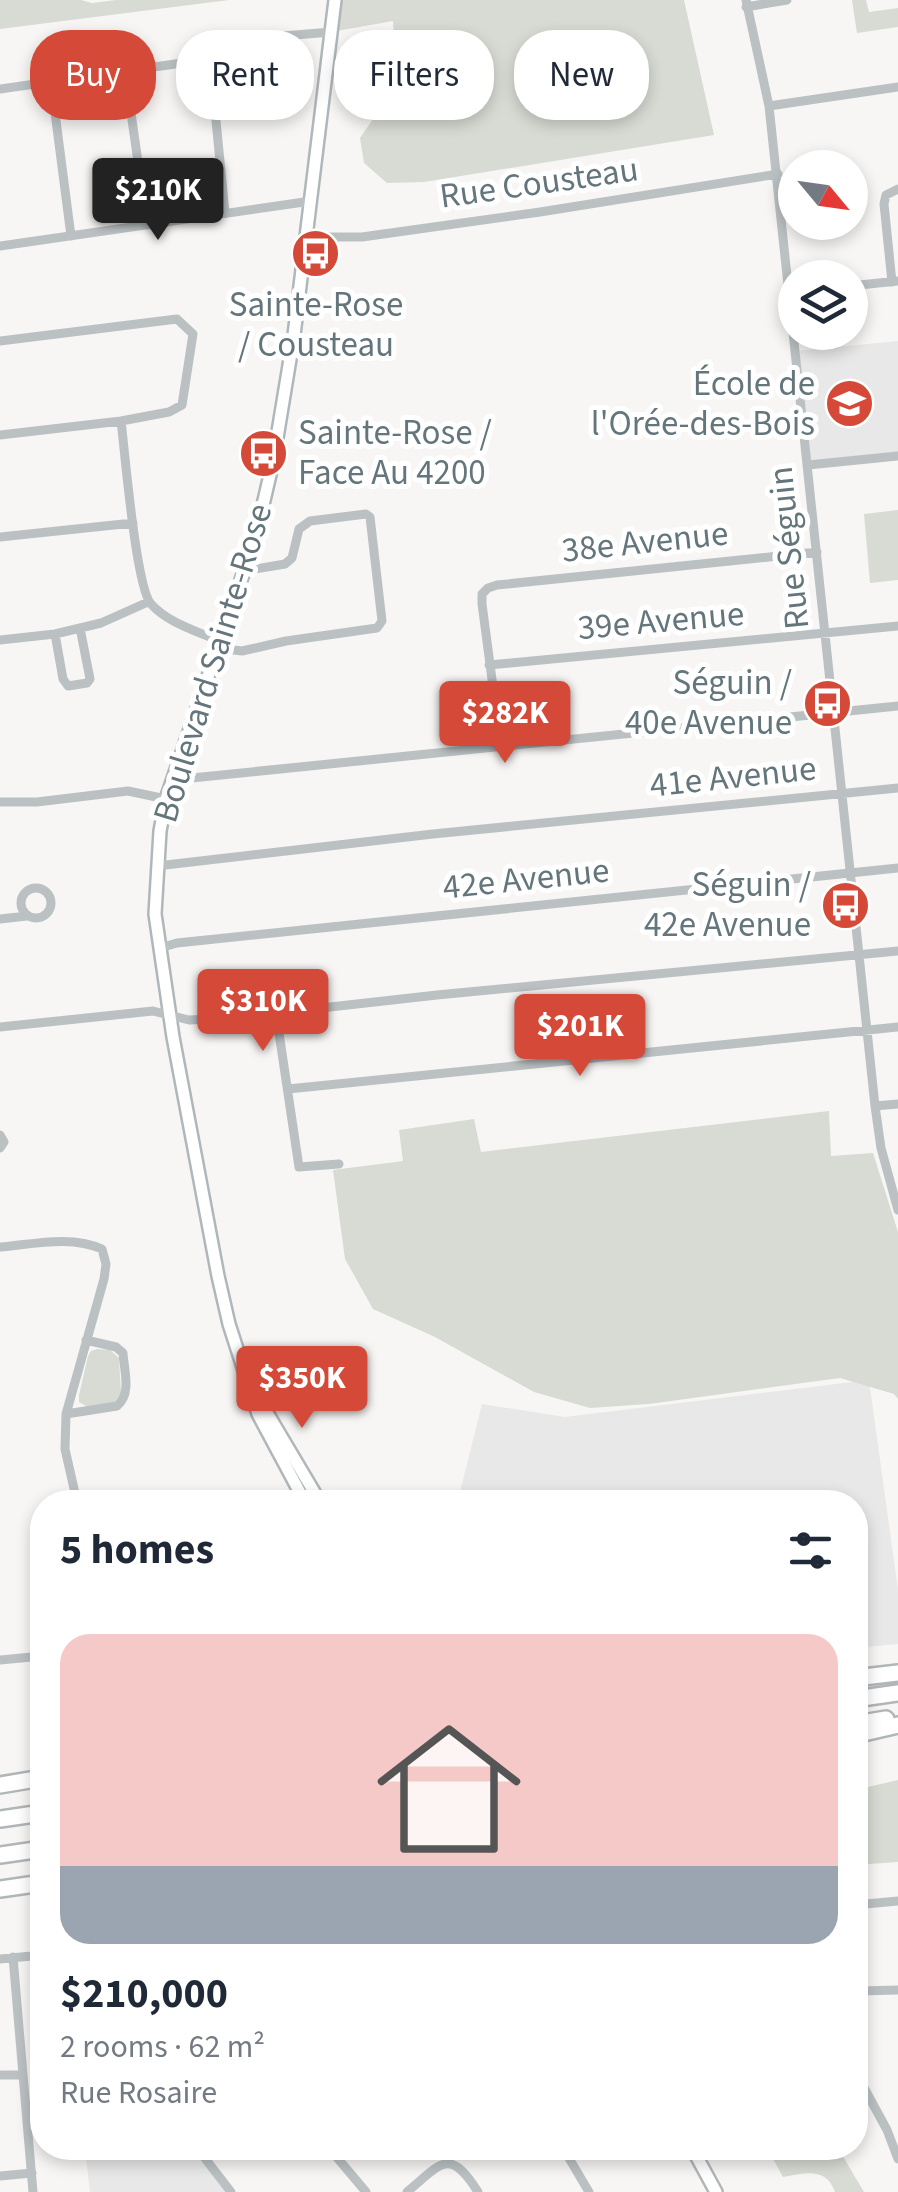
<!DOCTYPE html>
<meta charset="utf-8">
<style>
:root{--surface:#fff;--page:#f2f2f3;--text:#1f2937;--muted:#747a83;--line:#e0e1e3;--accent:#d44937}
body{margin:0;font-family:"Source Sans 3",sans-serif;background:var(--page);color:var(--text);height:100vh;display:flex;flex-direction:column;font-size:38px;white-space:nowrap}
*{box-sizing:border-box;margin:0}
p{font-size:32px;color:var(--muted)}
.icon{flex:none;width:55px;height:55px;fill:none;stroke:currentColor;stroke-width:2;stroke-linecap:round;stroke-linejoin:round}
.map{position:relative;flex:1;overflow:hidden}
.panel{position:absolute;left:30px;top:1490px;width:838px;height:670px;display:flex;flex-direction:column;background:var(--surface);border-radius:40px;box-shadow:0 5px 15px #0003}
.panel>*{flex:none}
.hud{position:absolute;left:30px;top:30px;width:840px;height:90px;display:flex;gap:20px}
.needle{width:65px;rotate:119deg}
.tools{position:absolute;left:778px;top:150px;display:grid;gap:20px}
.tools a{display:grid;place-items:center;width:90px;height:90px;border-radius:50%;background:var(--surface);box-shadow:0 5px 15px #0003;font-size:50px}
.price{position:absolute;translate:-50% -85px;padding:0 22px;border-radius:10px;background:var(--accent);color:#fff;font-size:32px;line-height:65px;filter:drop-shadow(0 2px 5px #0008)}
.price::after{content:'';position:absolute;left:50%;top:60px;width:30px;height:22px;margin-left:-15px;background:inherit;clip-path:polygon(0 0,100% 0,50% 100%)}
.price.selected{background:#222;color:#fff}
ul{padding:0;list-style:none}
li{display:grid;align-content:center;gap:20px;height:530px;padding:0 30px}
li+li{border-top:2px solid var(--line)}
li span{display:grid;place-items:center;height:310px;border-radius:30px;color:#555}
li>.icon{margin-inline-start:auto}
span .icon{width:180px;height:180px;fill:#fffc;stroke-width:1}
li b{font-size:42px}
h2{display:flex;justify-content:space-between;align-items:center;height:120px;padding:0 30px;font-size:42px}
.chip{padding:0 35px;border-radius:40px;background:var(--surface);box-shadow:0 5px 15px #0003;font-size:35px;line-height:90px}
.chip.selected{background:var(--accent);color:#fff}
.map>svg:first-child{display:block}
.built{fill:#e7e8e7}
.green{fill:#d7dbd3}
.lines{fill:none;stroke-linecap:round;stroke-linejoin:round}
.secondary-casing{stroke:#b0b7ba;stroke-width:16}
.highway-casing{stroke:#b1b6b8;stroke-width:20}
.street{stroke:#bbc1c3;stroke-width:9}
.secondary{stroke:#fff;stroke-width:11}
.highway{stroke:#fff;stroke-width:15}
.labels{text-anchor:middle;dominant-baseline:central;stroke-width:10;stroke-linejoin:round;paint-order:stroke}
.street-label{font-size:35px;fill:#64757c;stroke:#fff}
.poi-label{font-size:35px;fill:#64757c;stroke:#fff;text-anchor:end}
</style>
<div class="map">
<svg width="898" height="2192" viewBox="0 0 898 2192">
<rect width="100%" height="100%" fill="#f7f6f4"/>
<!-- built -->
<path class="built" d="M898,341V456L808,465L796,351Z
M869,1380L898,1590V1644L855,1648V1502H498L460,1492L482,1404L565,1417Z
M85,2148H197L231,2192H90Z"/>
<!-- green -->
<path class="green" d="M0,0H81L92,3L116,0H229L0,29Z
M335,0H684L714,135L424,182L387,183L364,163L360,138L384,103L396,73L393,21L331,32Z
M852,0H866L869,12L898,8V27L857,33Z
M898,510V580L870,583L864,514Z
M829,1111L831,1156L873,1153L898,1232V1399L894,1394L840,1378L649,1404L590,1408L534,1392L435,1337L373,1309L345,1259L333,1170L403,1161L399,1130L474,1119L481,1152Z
M97,1349L110,1350L119,1358L121,1394L115,1403L88,1407L79,1402V1395L88,1356L91,1351Z
M460,1492L498,1502H414L415,1496L425,1493Z
M898,1780V1862L855,1865V1790Z
M767,2148H838L864,2192H835C826,2167 805,2173 783,2177Z"/>
<g class="lines">
<defs>
<path id="secondary" d="M256,1394L320,1502
M305,1502L258,1414L229,1324L218,1276L173,1037L155,914L160,831L166,799L255,539L273,462L294,335L335,0
M692,2148L716,2192"/>
<path id="highway" d="M855,1678L898,1673
M855,1699L898,1693
M855,1724L886,1719
M855,1735L898,1725
M0,1785L42,1778
M0,1819L42,1813
M0,1855L42,1849
M0,1889L42,1883"/>
</defs>
<!-- secondary casing -->
<use href="#secondary" class="secondary-casing"/>
<!-- highway casing -->
<use href="#highway" class="highway-casing"/>
<!-- street -->
<path class="street" d="M746,0L769,106L875,1106L881,1148L898,1210
M746,7L787,0
M210,59L225,213
M125,71L147,225
M51,82L71,236
M0,89L210,59L271,37L331,32
M769,106L898,87
M307,237H362L540,212L778,174
M0,246L311,201
M892,282L884,204L886,195L898,189
M850,286L898,281
M0,341L177,319L193,334L182,405L169,412L121,421L0,435
M121,421C125,453 136,587 151,604C168,623 197,631 219,641
M808,465L898,456
M0,537L133,523
M55,634L63,679L68,686L87,683L90,679L80,628
M0,640L55,634L101,623L148,602
M217,648L242,651L286,641L377,628L382,621L370,517L366,514L310,521L299,529L292,558L285,564L244,571
M489,665L898,626
M501,747L482,604V594L488,588L497,585L817,552
M172,780L898,706
M0,802H37L128,791L166,799
M157,866L433,834L898,788
M21 903a15 15 0 1 1 30 0a15 15 0 1 1-30 0Z
M0,919L27,916
M160,948L177,943L898,868
M276,1013L299,1167L339,1164
M0,1027L153,1011L189,1020L232,1018L437,995L898,951
M288,1089L898,1027
M875,1106L898,1104
M0,1135L4,1142L0,1148
M0,1247C34,1244 71,1235 102,1249L106,1264L104,1279L66,1414L65,1449L77,1502
M66,1414L117,1406C132,1394 124,1370 123,1353L116,1347L86,1340
M0,1660L42,1656
M855,1905L898,1901
M13,1957L33,2192
M0,1959L42,1955
M855,1994L859,1991L898,1990
M855,2071L887,2130L898,2159
M0,2075H23
M197,2148L231,2192
M329,2148L366,2192
M563,2148L589,2192
M0,2176L32,2173
M407,2192C441,2164 449,2146 478,2192"/>
<!-- secondary -->
<use href="#secondary" class="secondary"/>
<!-- highway -->
<use href="#highway" class="highway"/>
</g>
<!-- icons -->
<defs>
<symbol id="bus-disc" viewBox="-11 -11 22 22"><circle r="9.5" fill="#d44937" stroke="#fff"/><path d="M-5-6H5V4H4V6H2V4H-2V6H-4V4H-5ZM-3.5-4V0h7V-4ZM-3.5 1.2v1.5H-2V1.2ZM2 1.2v1.5H3.5V1.2Z" fill="#fff"/></symbol>
<symbol id="school-disc" viewBox="-11 -11 22 22"><circle r="9.5" fill="#d44937" stroke="#fff"/><path d="M0-5L7-2L0 1L-7-2ZM-4 1L0 2.5L4 1V4Q0 6-4 4Z" fill="#fff"/></symbol>
</defs>
<g fill-rule="evenodd">
<use href="#bus-disc" x="288" y="226" width="55" height="55"/>
<use href="#school-disc" x="822" y="376" width="55" height="55"/>
<use href="#bus-disc" x="236" y="426" width="55" height="55"/>
<use href="#bus-disc" x="800" y="676" width="55" height="55"/>
<use href="#bus-disc" x="818" y="878" width="55" height="55"/>
</g>
<g class="labels">
<!-- street labels -->
<g class="street-label">
<text transform="translate(539 183) rotate(-8)">Rue Cousteau</text>
<text transform="translate(645 542) rotate(-6)">38e Avenue</text>
<text transform="translate(789 548) rotate(-96)">Rue Séguin</text>
<text transform="translate(661 621) rotate(-5)">39e Avenue</text>
<text transform="translate(213 663) rotate(-73)">Boulevard Sainte-Rose</text>
<text transform="translate(733 777) rotate(-6)">41e Avenue</text>
<text transform="translate(526 879) rotate(-6)">42e Avenue</text>
</g>
<!-- poi labels -->
<g class="poi-label">
<text x="316" y="305" text-anchor="middle">Sainte-Rose<tspan x="316" dy="40">/ Cousteau</tspan></text>
<text x="815" y="384">École de<tspan x="815" dy="40">l'Orée-des-Bois</tspan></text>
<text x="298" y="433" text-anchor="start">Sainte-Rose /<tspan x="298" dy="40">Face Au 4200</tspan></text>
<text x="792" y="683">Séguin /<tspan x="792" dy="40">40e Avenue</tspan></text>
<text x="811" y="885">Séguin /<tspan x="811" dy="40">42e Avenue</tspan></text>
</g>
</g>
</svg>
<div class="tools">
<a><svg class="needle" viewBox="-14 -14 28 28"><path d="M0-13l5 13h-10z" fill="#e53935"/><path d="M0 13l5-13h-10z" fill="#747a83"/></svg></a>
<a><svg class="icon" aria-label="layers" viewBox="0 0 24 24"><path d="M12 4l9 5-9 5-9-5zM3 14l9 5 9-5"/></svg></a>
</div>
<b class="price selected" style="left:158px;top:243px">$210K</b>
<b class="price" style="left:505px;top:766px">$282K</b>
<b class="price" style="left:263px;top:1054px">$310K</b>
<b class="price" style="left:580px;top:1079px">$201K</b>
<b class="price" style="left:302px;top:1431px">$350K</b>
<div class="hud">
<a class="chip selected">Buy</a>
<a class="chip">Rent</a>
<a class="chip">Filters</a>
<a class="chip">New</a>
</div>
<section class="panel">
<h2>5 homes<svg class="icon" aria-label="filters" viewBox="0 0 24 24"><path d="M4 7h16M4 17h16"/><circle cx="9" cy="7" r="2"/><circle cx="15" cy="17" r="2"/></svg></h2>
<ul>
<li><span style="background:linear-gradient(#f6c9c9 75%,#9aa5b1 0)"><svg class="icon" aria-label="home" viewBox="0 0 24 24"><path d="M3 11l9-7 9 7M6 9v11h12V9"/></svg></span><div><b>$210,000</b><p>2 rooms · 62 m²</p><p>Rue Rosaire</p></div></li>
</ul>
</section>
</div>
